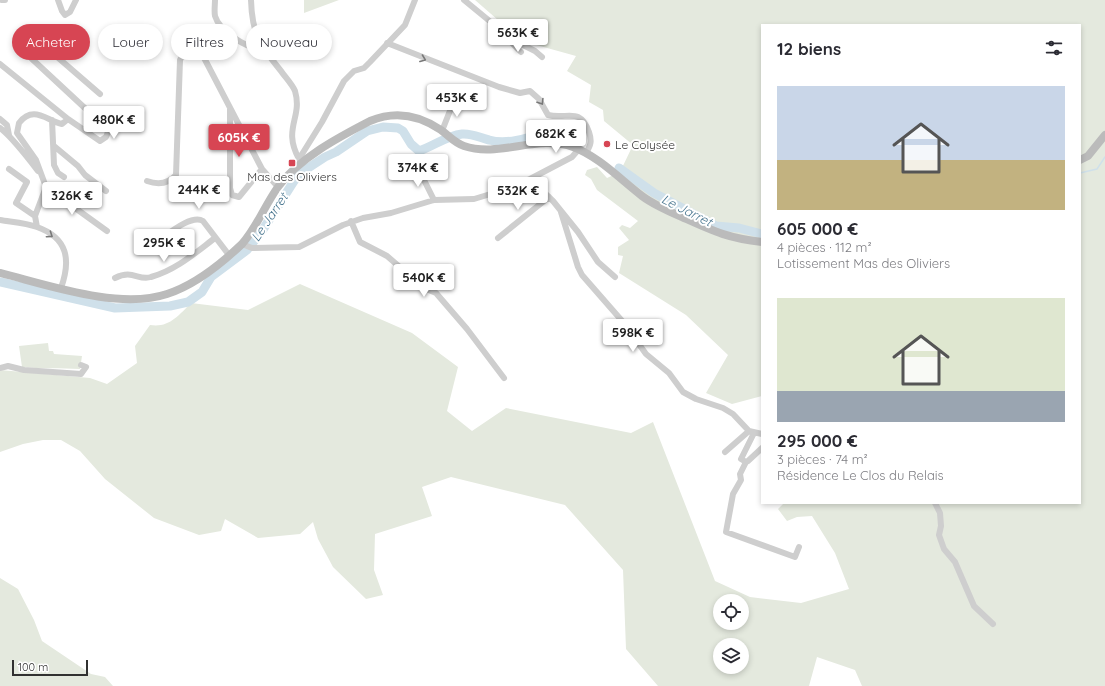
<!DOCTYPE html>
<html lang="fr">
<meta charset="utf-8">
<style>
:root{--surface:#fff;--page:#f2f2f3;--text:#2b2b33;--muted:#7c7c81;--accent:#d74553}
body{margin:0;font-family:Quicksand,sans-serif;background:var(--page);color:var(--text);height:100vh;display:flex;flex-direction:column;font-size:15px;white-space:nowrap}
*{box-sizing:border-box;margin:0}
p{font-size:13px;color:var(--muted)}
.icon{flex:none;width:22px;height:22px;fill:none;stroke:currentColor;stroke-width:2;stroke-linecap:round;stroke-linejoin:round}
.map{position:relative;flex:1;overflow:hidden}
.details{position:absolute;left:761px;top:24px;width:320px;height:480px;display:flex;flex-direction:column;background:var(--surface);border-radius:0px;box-shadow:0 2px 6px #0003}
.details>*{flex:none}
.top-card{position:absolute;left:12px;top:24px;width:380px;height:36px;display:flex;gap:8px}
.tools{position:absolute;left:713px;top:594px;display:grid;gap:8px}
.tools a{display:grid;place-items:center;width:36px;height:36px;border-radius:50%;background:var(--surface);box-shadow:0 2px 6px #0003;font-size:20px}
.scale{position:absolute;left:12px;bottom:10px;width:76px;box-sizing:border-box;padding-left:4px;border:2px solid #313131;border-top:0;font-size:11px;line-height:14px;white-space:nowrap;color:#313131;-webkit-text-stroke:3px #fff;paint-order:stroke}
.price{position:absolute;translate:-50% -34px;padding:0 9px;border-radius:4px;background:#fff;color:#222;font-size:13px;line-height:26px;filter:drop-shadow(0 1px 2px #0008)}
.price::after{content:'';position:absolute;left:50%;top:24px;width:12px;height:9px;margin-left:-6px;background:inherit;clip-path:polygon(0 0,100% 0,50% 100%)}
.price.on{background:var(--accent);color:#fff}
ul{padding:0;list-style:none}
li{display:grid;align-content:center;gap:8px;height:212px;padding:0 16px}
li span{display:grid;place-items:center;height:124px;border-radius:0px;color:#555}
li>.icon{margin-inline-start:auto}
span .icon{width:72px;height:72px;fill:#fffc;stroke-width:1}
li b{font-size:17px}
h2{display:flex;justify-content:space-between;align-items:center;height:48px;padding:0 16px;font-size:17px}
.tag{padding:0 14px;border-radius:18px;background:var(--surface);box-shadow:0 2px 6px #0003;font-size:14px;line-height:36px}
.tag.on{background:var(--accent);color:#fff}
.map>svg:first-child{display:block}
.green{fill:#e4e9de;fill-rule:evenodd}
.lines{fill:none;stroke-linecap:round;stroke-linejoin:round}
.stream{stroke:#cfe0ea;stroke-width:1.5}
.river{stroke:#cfe0ea;stroke-width:9}
.street{stroke:#cecece;stroke-width:6}
.secondary{stroke:#bbb;stroke-width:8}
.oneway{stroke:#787878}
.poi-dot{fill:#d74553;stroke:#fff;stroke-width:1.5}
.labels{text-anchor:middle;dominant-baseline:central;stroke-width:4;stroke-linejoin:round;paint-order:stroke}
.poi-label{font-size:12px;fill:#313131;stroke:#fff;text-anchor:start}
.water-label{font-size:13px;font-style:italic;fill:#45738d;stroke:#fff}
</style>
<div class="map">
<svg width="1105" height="686" viewBox="0 0 1105 686">
<rect width="100%" height="100%" fill="#fff"/>
<!-- green -->
<path class="green" d="M304,0H339L304,13Z
M475,0H1105V686H862L855,670L817,657L809,686H658L626,649L623,570L565,505L451,477L422,487L432,516L375,534L374,570L383,595L366,599L333,567L318,539L313,522L300,534L258,538L225,519L221,531L199,535L154,518L105,479L80,451L61,440H43L23,444L0,452V370L90,378L107,384L137,363L135,346L150,325C169,328 178,316 191,303L248,310L300,284L412,333L458,367L447,411L472,431L506,408L631,433L653,422L715,581L750,597L801,603L849,589L835,553L812,516L797,517L787,521L778,509L784,503H1080V25H762V396L732,404L706,393L728,355L686,315L619,273L623,256L618,255V247L629,240L619,228L622,225L630,228L638,221L597,190L591,179L585,175L587,170L597,167L607,178L620,172L633,145L604,121L603,110L589,102L591,85L567,71L576,56L522,41ZM720,601H742V623H720ZM720,645H742V667H720Z
M48,343L49,351H53L54,354L82,356L80,369C60,368 41,369 22,367L19,346Z
M0,578L18,589L34,620L42,641L91,674L105,677L113,686H0Z"/>
<g class="lines">
<!-- stream -->
<path class="stream" d="M1080,173L1097,169L1105,157"/>
<!-- river -->
<path class="river" d="M619,168L654,193L716,226L739,228L762,234
M0,282L115,308L170,306L188,302L202,292L211,277L247,250L262,231L294,181L302,172L325,157L336,152L367,131L383,127L398,128L403,131L411,144L419,151C434,146 446,136 462,134C472,133 480,138 489,140C509,146 533,136 552,130"/>
<!-- street -->
<path class="street" d="M2,0H5
M58,0L62,11L65,15L70,12L76,0
M215,0C215,5 214,11 215,16C219,30 248,51 262,47
M251,0C252,35 260,45 281,71C285,77 292,84 295,91C303,118 282,128 299,159
M464,0L492,23L521,52
M513,40L535,51L542,57
M387,43L499,87L520,93L530,91L539,99L548,115C567,120 580,106 589,132C592,141 591,145 586,153
M0,64L68,119
M230,109V188L232,195L239,197L262,169
M0,119L7,125L9,135
M52,120L54,165L58,173L64,177
M0,128C12,137 28,158 38,171
M442,131L453,103L457,100L470,102
M54,146L78,166L85,175L106,191
M301,163L299,159L322,122L344,81L354,71L364,68L370,62L405,25L415,0
M418,168L434,200
M9,169L27,182L16,203L35,216
M530,179L553,201L578,232L598,262L615,277
M147,181C158,185 168,184 176,175L180,60L185,51L194,49L201,52L262,169L278,187
M46,187L107,231
M561,212L578,267L582,275L623,322L646,354L669,373L683,392L696,399L723,408L733,414L749,431L762,434
M0,220C12,222 26,223 37,227C68,238 71,260 61,288
M351,221L360,242L387,256L424,288L436,293L467,329L504,378
M37,227L35,216L46,187L36,160L17,133L19,123C33,105 46,120 62,124L68,119L100,141L106,137L108,132L102,124L17,45L15,42L16,38L21,34L41,43L100,94
M498,238L549,197
M156,242C167,235 191,214 203,221L229,255
M242,244L252,248L299,247L343,225L363,218L391,213L434,200L474,199L507,189L530,179L572,157L579,149
M115,278C133,269 138,281 151,277C176,270 195,253 215,238
M0,368L8,366L24,370L81,374L86,367L81,365
M754,433L741,459L746,462L748,461L762,448
M725,452L749,431
M746,462L740,474L741,480L733,494L726,532L795,557L799,547
M935,503L940,513L941,526L939,535L944,549L955,562L974,606L993,624"/>
<!-- secondary -->
<path class="secondary" d="M1080,160L1088,156L1105,135
M0,273C48,285 119,310 167,294C195,285 221,264 242,244C257,227 265,205 278,187C299,158 339,137 370,121C396,110 419,115 441,130C449,136 455,143 464,146C499,158 538,134 573,147C598,156 620,179 642,196C654,205 668,211 682,217C713,231 727,238 762,242"/>
</g>
<!-- one-way arrows -->
<defs><path id="oneway-chevron" d="M-2-3.5L2.5 0L-2 3.5" fill="none" stroke-width="1.6" stroke-linecap="round" stroke-linejoin="round"/></defs>
<g class="oneway">
<use href="#oneway-chevron" transform="translate(423 59) rotate(21)"/>
<use href="#oneway-chevron" transform="translate(541 102) rotate(58)"/>
<use href="#oneway-chevron" transform="translate(50 235) rotate(34)"/>
</g>
<!-- markers -->
<g class="poi-dot">
<circle cx="607" cy="144" r="4"/>
<rect x="288" y="159" width="8" height="8" rx="2"/>
</g>
<g class="labels">
<!-- poi labels -->
<g class="poi-label">
<text x="615" y="144">Le Colysée</text>
<text x="292" y="176" text-anchor="middle">Mas des Oliviers</text>
</g>
<!-- water labels -->
<g class="water-label">
<text transform="translate(687 210) rotate(27)">Le Jarret</text>
<text transform="translate(269 217) rotate(-56)">Le Jarret</text>
</g>
</g>
</svg>
<div class="tools">
<a><svg class="icon" aria-label="locate" viewBox="0 0 24 24"><circle cx="12" cy="12" r="6"/><path d="M12 2v4M12 18v4M2 12h4M18 12h4"/></svg></a>
<a><svg class="icon" aria-label="layers" viewBox="0 0 24 24"><path d="M12 4l9 5-9 5-9-5zM3 14l9 5 9-5"/></svg></a>
</div>
<div class="scale">100 m</div>
<b class="price" style="left:518px;top:53px">563K €</b>
<b class="price" style="left:457px;top:118px">453K €</b>
<b class="price" style="left:114px;top:140px">480K €</b>
<b class="price" style="left:556px;top:154px">682K €</b>
<b class="price on" style="left:239px;top:158px">605K €</b>
<b class="price" style="left:418px;top:188px">374K €</b>
<b class="price" style="left:199px;top:210px">244K €</b>
<b class="price" style="left:518px;top:211px">532K €</b>
<b class="price" style="left:72px;top:216px">326K €</b>
<b class="price" style="left:164px;top:263px">295K €</b>
<b class="price" style="left:424px;top:298px">540K €</b>
<b class="price" style="left:633px;top:353px">598K €</b>
<div class="top-card">
<a class="tag on">Acheter</a>
<a class="tag">Louer</a>
<a class="tag">Filtres</a>
<a class="tag">Nouveau</a>
</div>
<section class="details">
<h2>12 biens<svg class="icon" aria-label="filters" viewBox="0 0 24 24"><path d="M4 7h16M4 17h16"/><circle cx="9" cy="7" r="2"/><circle cx="15" cy="17" r="2"/></svg></h2>
<ul>
<li><span style="background:linear-gradient(#c9d6e8 60%,#c2b280 0)"><svg class="icon" aria-label="home" viewBox="0 0 24 24"><path d="M3 11l9-7 9 7M6 9v11h12V9"/></svg></span><div><b>605 000 €</b><p>4 pièces · 112 m²</p><p>Lotissement Mas des Oliviers</p></div></li>
<li><span style="background:linear-gradient(#dfe7d0 75%,#9aa5b1 0)"><svg class="icon" aria-label="home" viewBox="0 0 24 24"><path d="M3 11l9-7 9 7M6 9v11h12V9"/></svg></span><div><b>295 000 €</b><p>3 pièces · 74 m²</p><p>Résidence Le Clos du Relais</p></div></li>
</ul>
</section>
</div>
